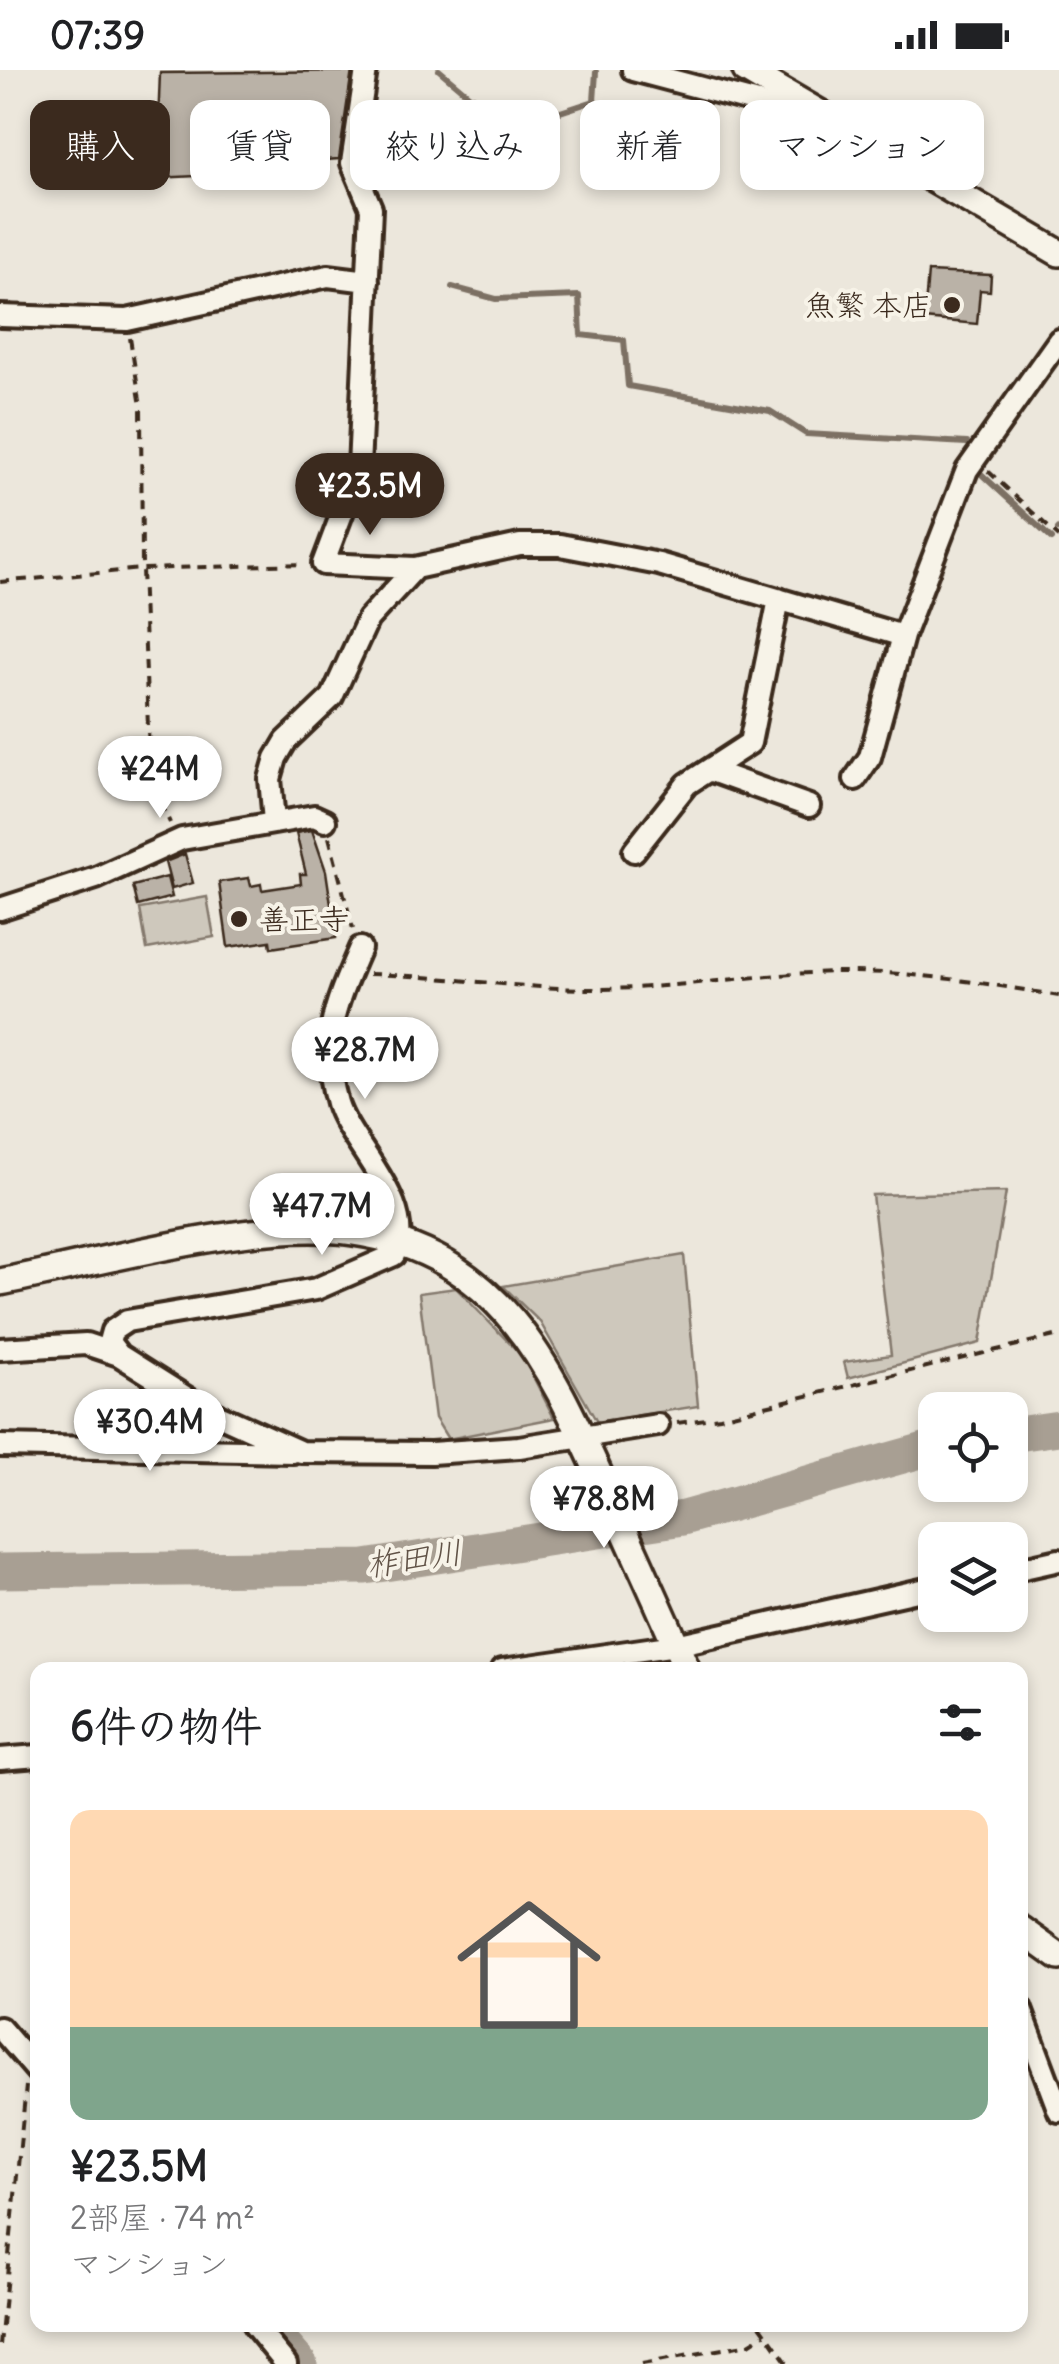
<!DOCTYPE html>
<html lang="ja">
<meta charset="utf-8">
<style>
:root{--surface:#fff;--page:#f6f6f6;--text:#202124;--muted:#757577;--line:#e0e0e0;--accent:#3b2a1e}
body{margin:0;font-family:Delius,"Klee One",sans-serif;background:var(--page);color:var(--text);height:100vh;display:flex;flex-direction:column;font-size:38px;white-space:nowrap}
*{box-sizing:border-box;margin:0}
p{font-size:32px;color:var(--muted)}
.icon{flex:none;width:55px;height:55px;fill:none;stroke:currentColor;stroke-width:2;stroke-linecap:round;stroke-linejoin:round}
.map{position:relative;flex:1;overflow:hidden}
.side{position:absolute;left:30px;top:1592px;width:998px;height:670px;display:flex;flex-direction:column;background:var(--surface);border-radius:20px;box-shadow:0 5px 15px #0003}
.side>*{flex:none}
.banner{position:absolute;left:30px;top:30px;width:1000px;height:90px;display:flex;gap:20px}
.fabs{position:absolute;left:918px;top:1322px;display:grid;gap:20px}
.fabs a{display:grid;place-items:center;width:110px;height:110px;border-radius:20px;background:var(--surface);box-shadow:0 5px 15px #0003;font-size:50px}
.price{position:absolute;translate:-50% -85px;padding:0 22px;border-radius:35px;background:#fff;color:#222;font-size:32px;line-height:65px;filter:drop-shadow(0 2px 5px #0008)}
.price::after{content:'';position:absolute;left:50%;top:60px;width:30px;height:22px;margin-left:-15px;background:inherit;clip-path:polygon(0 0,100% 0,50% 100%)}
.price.active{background:var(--accent);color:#fff}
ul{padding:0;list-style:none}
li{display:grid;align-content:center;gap:20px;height:530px;padding:0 40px}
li+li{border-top:2px solid var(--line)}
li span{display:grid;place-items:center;height:310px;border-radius:20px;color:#555}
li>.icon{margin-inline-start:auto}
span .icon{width:180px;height:180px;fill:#fffc;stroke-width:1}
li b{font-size:42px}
h2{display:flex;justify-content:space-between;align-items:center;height:120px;padding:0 40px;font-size:42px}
.pill{padding:0 35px;border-radius:20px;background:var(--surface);box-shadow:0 5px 15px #0003;font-size:35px;line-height:90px}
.pill.active{background:var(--accent);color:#fff}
.status{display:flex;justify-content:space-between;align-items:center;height:70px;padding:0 50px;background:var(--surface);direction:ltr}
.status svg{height:28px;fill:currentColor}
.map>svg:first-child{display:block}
.green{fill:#cec8bc;stroke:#84796d;stroke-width:2.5}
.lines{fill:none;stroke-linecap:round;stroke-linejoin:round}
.stream{stroke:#7c7064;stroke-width:6}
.river{stroke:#a89f93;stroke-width:35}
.building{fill:#bab2a7;stroke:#3b2a1e;stroke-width:2.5}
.minor-casing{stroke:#3b2a1e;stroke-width:28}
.major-casing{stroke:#3b2a1e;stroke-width:32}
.path{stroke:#3b2a1e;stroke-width:4;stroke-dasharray:10 8;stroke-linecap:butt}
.minor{stroke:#f7f3e8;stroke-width:20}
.major{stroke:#f7f3e8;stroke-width:25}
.poi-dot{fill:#3b2a1e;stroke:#f7f3e8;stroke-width:4}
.labels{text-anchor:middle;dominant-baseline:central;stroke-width:8;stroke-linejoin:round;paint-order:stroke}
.poi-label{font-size:30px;fill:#3b2a1e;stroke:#f7f3e8;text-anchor:end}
.water-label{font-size:32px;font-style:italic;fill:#615347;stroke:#f7f3e8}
</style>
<div class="status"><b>07:39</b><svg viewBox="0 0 49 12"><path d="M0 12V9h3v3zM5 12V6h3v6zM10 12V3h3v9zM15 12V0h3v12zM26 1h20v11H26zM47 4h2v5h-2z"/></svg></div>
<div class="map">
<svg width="1059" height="2294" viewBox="0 0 1059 2294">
<rect width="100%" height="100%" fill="#ece7dc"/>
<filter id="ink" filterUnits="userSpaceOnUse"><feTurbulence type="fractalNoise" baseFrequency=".01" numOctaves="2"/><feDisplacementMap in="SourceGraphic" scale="20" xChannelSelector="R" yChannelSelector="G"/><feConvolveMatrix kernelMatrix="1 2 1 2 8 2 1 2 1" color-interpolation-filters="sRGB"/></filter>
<g filter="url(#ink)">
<!-- green -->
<path class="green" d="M207,827L214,867L147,879L140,839Z
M1006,1122L980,1273L848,1308L844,1292L891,1285L872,1125Z
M684,1185L698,1336L597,1352L540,1252L503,1216Z
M456,1218L523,1287L554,1348L448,1369L435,1348L419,1223Z"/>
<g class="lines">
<!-- stream -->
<path class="stream" d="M439,0L471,27L551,45L594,31L596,2
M452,217L496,229L579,226L581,265L624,270L628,316L770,341L806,364L967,373
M978,401L1052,469
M1058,459L1059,458"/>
<!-- river -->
<path class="river" d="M1010,1365L1059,1358
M0,1501L365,1497L683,1448L935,1377
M266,2255L300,2294"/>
</g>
<!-- building -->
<path class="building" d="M352,1L339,89L219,97L197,106L156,108L160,3Z
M928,202L991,205L990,221L980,220L977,254L924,249Z
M312,760L326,801L336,868L271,878L270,871L228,877L219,812L249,808L251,816L261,814L262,820L301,814L300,804H306L296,763Z
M185,784L193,813L172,819L165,792Z
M167,807L172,827L138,836L133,816Z"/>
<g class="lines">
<defs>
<path id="minor" d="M366,0L352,93L371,138L359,398L323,494L415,498L520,475H560L659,494L903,566
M633,0L758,33L838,65
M0,246L127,250L328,206L368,211
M709,700L809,736
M855,709L870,687L903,566L967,400L1059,270
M274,751L270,709L276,688L286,671L332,627L368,549L415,498
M634,781L687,714L750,673L779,529
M0,839L96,808L182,769L314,746L325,751
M0,1279L86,1274L119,1285L203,1338L301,1382L431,1383L519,1377L658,1355
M119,1285L109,1272L112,1261L127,1251L316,1219L394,1185C419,1135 350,1076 337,1033C319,969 336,934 360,878
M0,1376L293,1382
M1010,1501L1059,1490
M502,1600L676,1575L935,1517
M0,1689L38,1686
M1020,1937L1059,2041
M0,1958L38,2002
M254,2255L286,2294"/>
<path id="major" d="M746,0L1059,183
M0,1212C98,1193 258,1147 353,1162C505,1184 553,1303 609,1426C635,1484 662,1542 687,1600
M1020,1859L1059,1887"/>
</defs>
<!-- minor casing -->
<use href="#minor" class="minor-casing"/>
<!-- major casing -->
<use href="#major" class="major-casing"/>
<!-- path -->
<path class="path" d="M130,268L141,336L142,499L150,710L170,753
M988,401L1059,467
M0,512L142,499L303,494
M329,767L353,859
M369,904C446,906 519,919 596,919C682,919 769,901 855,902C924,903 991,914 1059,926
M677,1353L720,1347L1059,1265
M760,2255L788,2294
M0,2275L26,2016
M642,2294L749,2274L765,2264"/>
<!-- minor -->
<use href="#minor" class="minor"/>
<!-- major -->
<use href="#major" class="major"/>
</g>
</g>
<!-- markers -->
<g class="poi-dot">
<circle cx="952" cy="235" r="10"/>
<circle cx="239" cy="849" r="10"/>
</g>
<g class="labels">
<!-- poi labels -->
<g class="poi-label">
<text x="932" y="235">魚繁 本店</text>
<text x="259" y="849" text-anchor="start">善正寺</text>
</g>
<!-- water labels -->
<g class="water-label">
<text transform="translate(414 1488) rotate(-8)">柞田川</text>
</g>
</g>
</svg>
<div class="fabs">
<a><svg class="icon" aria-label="locate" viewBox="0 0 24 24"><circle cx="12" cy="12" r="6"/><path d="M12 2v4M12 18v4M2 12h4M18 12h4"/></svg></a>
<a><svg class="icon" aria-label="layers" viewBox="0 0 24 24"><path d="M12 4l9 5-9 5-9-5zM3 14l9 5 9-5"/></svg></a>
</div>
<b class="price active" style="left:370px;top:468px">¥23.5M</b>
<b class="price" style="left:160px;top:751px">¥24M</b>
<b class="price" style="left:365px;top:1032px">¥28.7M</b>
<b class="price" style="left:322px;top:1188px">¥47.7M</b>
<b class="price" style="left:150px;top:1404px">¥30.4M</b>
<b class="price" style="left:604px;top:1481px">¥78.8M</b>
<div class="banner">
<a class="pill active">購入</a>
<a class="pill">賃貸</a>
<a class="pill">絞り込み</a>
<a class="pill">新着</a>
<a class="pill">マンション</a>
</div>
<section class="side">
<h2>6件の物件<svg class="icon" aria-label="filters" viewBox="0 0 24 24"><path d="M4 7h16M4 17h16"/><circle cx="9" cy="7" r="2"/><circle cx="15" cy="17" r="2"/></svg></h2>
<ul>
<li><span style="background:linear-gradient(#ffd9b3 70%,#7fa58c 0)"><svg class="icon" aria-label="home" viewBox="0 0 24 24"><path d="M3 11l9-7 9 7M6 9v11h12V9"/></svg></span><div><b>¥23.5M</b><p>2部屋 · 74 m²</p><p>マンション</p></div></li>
</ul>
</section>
</div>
